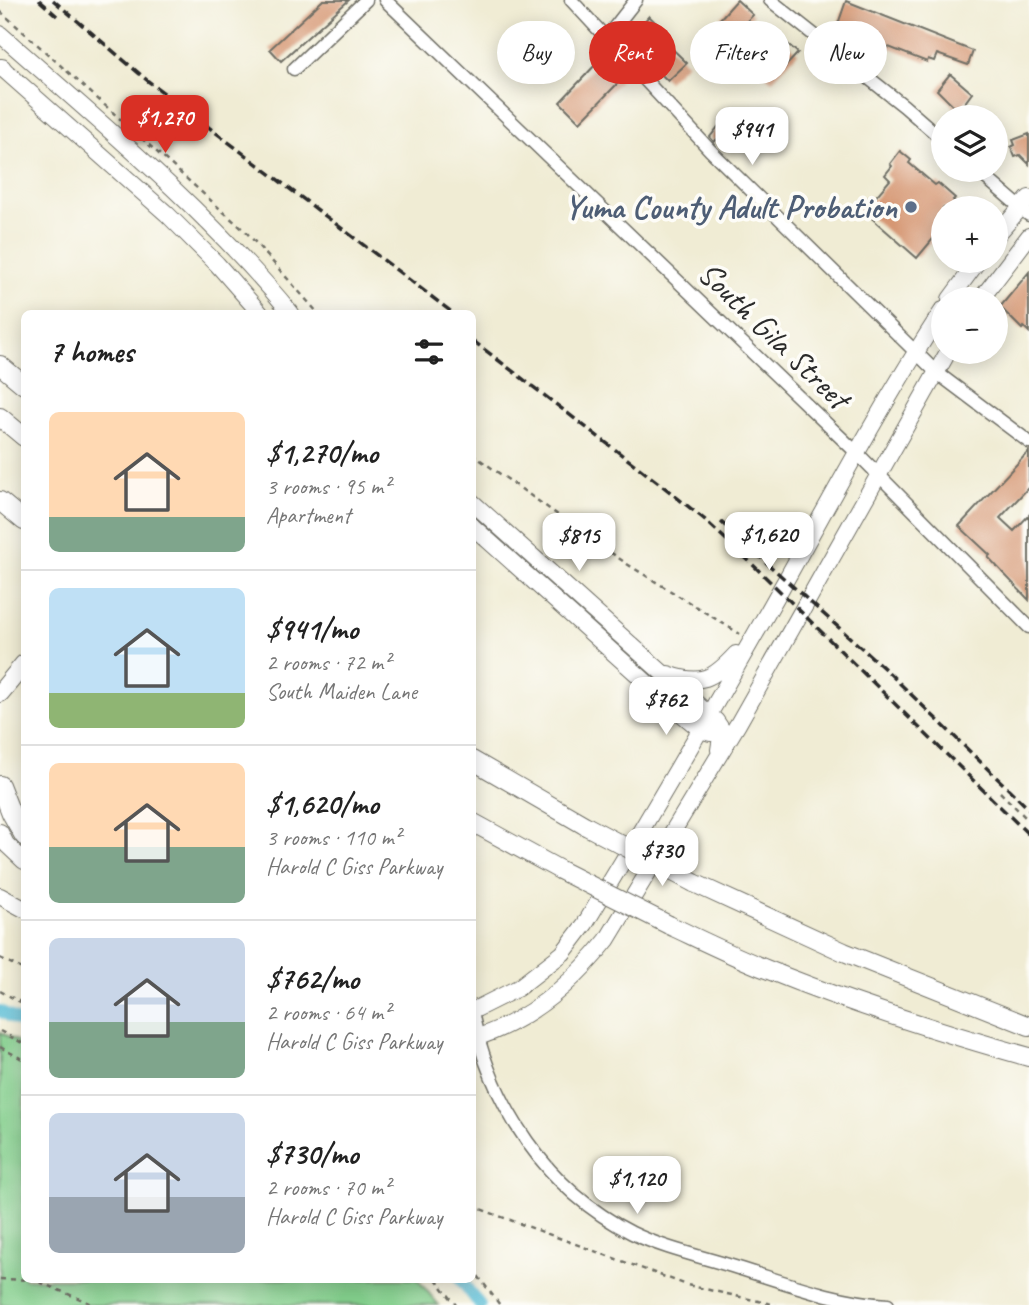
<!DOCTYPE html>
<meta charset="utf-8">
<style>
:root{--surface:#fff;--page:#f6f6f6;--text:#222;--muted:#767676;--line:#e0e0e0;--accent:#d93025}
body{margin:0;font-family:Caveat,sans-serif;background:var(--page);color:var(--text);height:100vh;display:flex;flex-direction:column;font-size:26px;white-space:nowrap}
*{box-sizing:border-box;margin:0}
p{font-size:23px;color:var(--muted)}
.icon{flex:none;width:38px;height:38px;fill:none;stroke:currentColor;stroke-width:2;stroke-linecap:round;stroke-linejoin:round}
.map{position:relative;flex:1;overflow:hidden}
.panel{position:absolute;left:21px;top:310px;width:455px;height:973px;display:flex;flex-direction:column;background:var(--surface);border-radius:10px;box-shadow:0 4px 18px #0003}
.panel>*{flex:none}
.guide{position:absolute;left:497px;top:21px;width:427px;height:63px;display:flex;gap:14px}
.buttons{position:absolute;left:931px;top:105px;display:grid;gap:14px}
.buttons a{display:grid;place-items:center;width:77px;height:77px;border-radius:50%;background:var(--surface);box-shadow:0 4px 18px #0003;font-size:35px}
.price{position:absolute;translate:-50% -60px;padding:0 16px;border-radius:14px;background:#fff;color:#222;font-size:23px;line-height:46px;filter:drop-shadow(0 2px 4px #0008)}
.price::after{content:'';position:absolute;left:50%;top:42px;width:21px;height:16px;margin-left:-10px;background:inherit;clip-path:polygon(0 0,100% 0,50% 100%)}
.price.on{background:var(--accent);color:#fff}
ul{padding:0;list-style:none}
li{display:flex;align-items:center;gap:21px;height:175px;padding:0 28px}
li+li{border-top:2px solid var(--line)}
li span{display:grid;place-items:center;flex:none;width:196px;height:140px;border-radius:10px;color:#555}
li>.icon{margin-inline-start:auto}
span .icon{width:84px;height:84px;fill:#fffc;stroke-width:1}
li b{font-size:30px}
h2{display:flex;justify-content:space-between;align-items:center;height:84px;padding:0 28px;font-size:30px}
.tag{padding:0 24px;border-radius:32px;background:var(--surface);box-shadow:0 4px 18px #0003;font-size:24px;line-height:63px}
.tag.on{background:var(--accent);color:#fff}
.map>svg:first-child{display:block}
.green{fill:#82ce8b;stroke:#567c5b;stroke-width:2}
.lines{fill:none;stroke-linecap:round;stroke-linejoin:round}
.canal{stroke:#56bbd4;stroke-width:12}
.building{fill:#d69773}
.minor-casing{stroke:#706f66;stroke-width:15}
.major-casing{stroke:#706f66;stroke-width:18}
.highway-casing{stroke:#706f66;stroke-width:20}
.path{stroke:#706f66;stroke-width:2.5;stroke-dasharray:5 5;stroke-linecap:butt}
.minor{stroke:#fff;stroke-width:12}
.major{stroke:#fff;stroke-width:16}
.highway{stroke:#fff;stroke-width:18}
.rail{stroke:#2b2b2b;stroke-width:3.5;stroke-dasharray:10 5;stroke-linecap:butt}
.highway-bridge-casing{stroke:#706f66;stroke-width:20;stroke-linecap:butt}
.highway-bridge{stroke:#fff;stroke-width:18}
.service-dot{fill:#5c6f8a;stroke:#fdfcf7;stroke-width:2.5}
.labels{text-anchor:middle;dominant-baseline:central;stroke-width:7;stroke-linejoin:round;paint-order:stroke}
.service-label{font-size:33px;font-weight:bold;fill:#4e5e75;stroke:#fdfcf7;text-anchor:end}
.street-label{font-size:33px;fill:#2b2b2b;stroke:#fdfcf7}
</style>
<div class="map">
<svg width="1029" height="1305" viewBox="0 0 1029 1305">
<rect width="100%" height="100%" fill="#fdfcf7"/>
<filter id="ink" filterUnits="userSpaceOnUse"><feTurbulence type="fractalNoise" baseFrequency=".0143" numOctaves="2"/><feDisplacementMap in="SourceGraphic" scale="14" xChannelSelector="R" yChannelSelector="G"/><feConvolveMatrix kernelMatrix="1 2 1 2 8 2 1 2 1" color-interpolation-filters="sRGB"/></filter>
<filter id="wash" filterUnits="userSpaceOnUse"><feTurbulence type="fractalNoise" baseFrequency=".00686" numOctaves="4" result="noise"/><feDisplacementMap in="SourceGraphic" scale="28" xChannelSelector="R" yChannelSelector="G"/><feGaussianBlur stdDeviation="1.57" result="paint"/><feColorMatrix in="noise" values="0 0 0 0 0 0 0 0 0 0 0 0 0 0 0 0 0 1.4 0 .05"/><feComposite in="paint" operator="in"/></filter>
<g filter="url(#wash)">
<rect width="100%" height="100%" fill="#f0ecd4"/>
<!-- green -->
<path class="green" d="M0,1032L24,1045V1279H417L439,1305H0Z"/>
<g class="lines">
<!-- canal -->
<path class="canal" d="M0,1011L24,1024
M460,1279L480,1305"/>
</g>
<g id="blocks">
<!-- building -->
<path class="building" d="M323,0H349L281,61L270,49Z
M737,0L753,15L747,21L755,29L747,38L743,35L732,47L711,29Z
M846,1L973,51L968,65L937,54L934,61L928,59L927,62L837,27Z
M649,16L665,32L660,37L687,63L668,81L627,41Z
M781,38L798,53L772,81L752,65L770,45L771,46L775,42L777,43Z
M599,61L620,81L580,122L560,102Z
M950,74L972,93L961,108L956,109L937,90Z
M732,110L741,120L730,133L727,130L714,142L710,137L721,123L720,121Z
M1029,134V164L1020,155L1015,157L1011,147L1015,145L1013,140Z
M900,151L911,160L909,163L935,185L938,183L955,198L953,200L962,208H943V227L917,258L867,214L863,218L856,212L869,197L873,200L890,180L885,175L892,166L890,164Z
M1029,272V332L1024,327L1022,329L1000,307Z
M1029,451V487L1000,518L1014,531L1029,515V600L988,557L990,555L959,526Z"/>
</g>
</g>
<g filter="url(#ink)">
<use href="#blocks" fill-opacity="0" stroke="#706f66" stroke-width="2"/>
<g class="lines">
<defs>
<path id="minor" d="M385,0L857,453L1029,627
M571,0L710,150L936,372L1029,442
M770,0L904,106L943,140
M607,37L636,0
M294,69L366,0
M977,170L1029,215
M472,1012C491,1106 547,1190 632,1233C665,1249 704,1257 738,1268C787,1283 837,1302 888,1305"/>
<path id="major" d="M0,34C101,123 205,209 291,313
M2,68L167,214L217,264L260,313
M996,236L1029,198
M950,299L978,261
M981,299L1029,236
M472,502L716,721L722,730L719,750
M472,526L676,709L701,730L710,733
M668,674C701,686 713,679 736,654
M0,832L6,844L24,861
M0,896L24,909
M472,1011L518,988L563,953L585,924C653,812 719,699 783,585C835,492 885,398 943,310
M472,1039C528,1022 572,984 607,940L738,724L948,352"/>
<path id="highway" d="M0,68H2
M0,365L24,385
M0,417L24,437
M0,501L24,521
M0,693L24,664
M472,760L586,826
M0,785L11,813L24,836
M472,822L560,870
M694,883L844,952L1029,1026
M669,925C701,940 733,956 766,969C852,1004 940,1032 1029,1057"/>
</defs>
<!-- minor casing -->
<use href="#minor" class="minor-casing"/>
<!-- major casing -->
<use href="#major" class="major-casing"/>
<!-- highway casing -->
<use href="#highway" class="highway-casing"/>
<!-- path -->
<path class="path" d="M0,11L247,233L318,313
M472,454L627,564L740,634
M1000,792L1029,821
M0,958L24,970
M0,991L24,1004
M0,1031L24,1044
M0,1047L24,1060
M472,1206L687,1285L776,1305
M472,1268L500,1305
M0,1279L34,1280L95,1305
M436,1279L456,1305"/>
<!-- minor -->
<use href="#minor" class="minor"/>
<!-- major -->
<use href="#major" class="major"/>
<!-- highway -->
<use href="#highway" class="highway"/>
<!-- rail -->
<path class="rail" d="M39,0L57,16
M53,0L148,81L453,313
M472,340L660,484L704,519L750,562L1029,835
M721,522L885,669L1029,809"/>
<defs>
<path id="highway-bridge" d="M586,826L694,883
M560,870L669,925"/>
</defs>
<!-- highway-bridge casing -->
<use href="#highway-bridge" class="highway-bridge-casing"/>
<!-- highway-bridge -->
<use href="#highway-bridge" class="highway-bridge"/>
</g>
</g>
<!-- markers -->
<circle class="service-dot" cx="911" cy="207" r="7"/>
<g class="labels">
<!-- service labels -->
<g class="service-label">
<text x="897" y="207">Yuma County Adult Probation</text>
</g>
<!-- street labels -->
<g class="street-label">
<text transform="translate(774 335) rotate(44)">South Gila Street</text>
</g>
</g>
</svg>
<div class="buttons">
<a><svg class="icon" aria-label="layers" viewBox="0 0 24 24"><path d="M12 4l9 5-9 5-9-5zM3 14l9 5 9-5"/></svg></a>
<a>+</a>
<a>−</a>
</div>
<b class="price on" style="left:165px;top:155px">$1,270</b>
<b class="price" style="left:752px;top:167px">$941</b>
<b class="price" style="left:769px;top:572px">$1,620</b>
<b class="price" style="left:579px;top:573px">$815</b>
<b class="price" style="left:666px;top:737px">$762</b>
<b class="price" style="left:662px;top:888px">$730</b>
<b class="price" style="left:637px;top:1216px">$1,120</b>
<div class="guide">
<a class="tag">Buy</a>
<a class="tag on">Rent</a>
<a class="tag">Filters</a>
<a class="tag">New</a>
</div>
<section class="panel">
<h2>7 homes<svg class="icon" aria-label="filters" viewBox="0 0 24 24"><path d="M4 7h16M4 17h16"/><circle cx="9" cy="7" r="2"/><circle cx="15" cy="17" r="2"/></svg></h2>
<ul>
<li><span style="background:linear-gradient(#ffd9b3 75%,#7fa58c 0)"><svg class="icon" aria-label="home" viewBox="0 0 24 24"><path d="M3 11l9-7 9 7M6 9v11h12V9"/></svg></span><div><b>$1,270/mo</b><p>3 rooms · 95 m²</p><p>Apartment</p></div></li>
<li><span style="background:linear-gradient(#bfe0f5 75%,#8fb573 0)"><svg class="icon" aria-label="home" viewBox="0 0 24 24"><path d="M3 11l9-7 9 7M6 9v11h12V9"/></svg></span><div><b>$941/mo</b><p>2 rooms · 72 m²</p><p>South Maiden Lane</p></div></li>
<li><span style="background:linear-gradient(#ffd9b3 60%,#7fa58c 0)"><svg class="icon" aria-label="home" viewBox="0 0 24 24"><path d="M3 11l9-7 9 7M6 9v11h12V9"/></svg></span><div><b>$1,620/mo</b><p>3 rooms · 110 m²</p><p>Harold C Giss Parkway</p></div></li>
<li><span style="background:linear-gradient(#c9d6e8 60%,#7fa58c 0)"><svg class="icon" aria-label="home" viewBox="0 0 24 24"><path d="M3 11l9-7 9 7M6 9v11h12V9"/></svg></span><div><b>$762/mo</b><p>2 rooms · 64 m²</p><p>Harold C Giss Parkway</p></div></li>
<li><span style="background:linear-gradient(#c9d6e8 60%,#9aa5b1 0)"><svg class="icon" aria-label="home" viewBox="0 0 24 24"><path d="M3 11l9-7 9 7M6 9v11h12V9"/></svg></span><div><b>$730/mo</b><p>2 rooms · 70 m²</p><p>Harold C Giss Parkway</p></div></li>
</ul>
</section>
</div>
